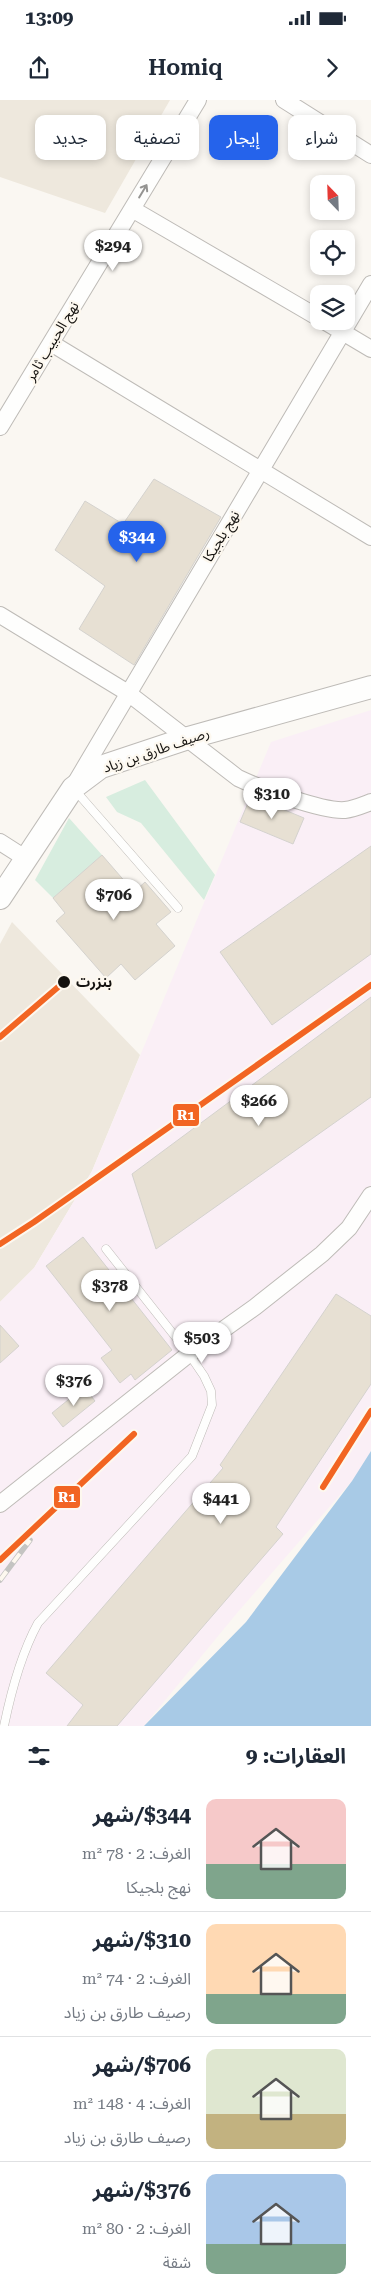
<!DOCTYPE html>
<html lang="ar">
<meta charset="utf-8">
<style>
:root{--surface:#fff;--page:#f6f6f7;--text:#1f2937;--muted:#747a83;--line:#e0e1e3;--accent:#2563eb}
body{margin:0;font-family:"Roboto Serif","Noto Sans Arabic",serif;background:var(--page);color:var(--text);direction:rtl;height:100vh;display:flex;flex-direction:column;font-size:19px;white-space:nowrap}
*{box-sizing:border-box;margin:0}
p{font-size:16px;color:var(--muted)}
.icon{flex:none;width:28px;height:28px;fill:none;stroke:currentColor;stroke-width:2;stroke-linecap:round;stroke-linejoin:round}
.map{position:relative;height:1626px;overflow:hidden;direction:ltr}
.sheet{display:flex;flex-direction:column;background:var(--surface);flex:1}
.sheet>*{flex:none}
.guide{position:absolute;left:15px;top:15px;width:341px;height:45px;direction:rtl;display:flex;gap:10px}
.needle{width:32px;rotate:337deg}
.tools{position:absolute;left:310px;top:75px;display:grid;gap:10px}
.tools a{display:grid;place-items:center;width:45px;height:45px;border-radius:10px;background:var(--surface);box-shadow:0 2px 8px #0003;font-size:25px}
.price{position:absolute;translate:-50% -42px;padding:0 11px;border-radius:18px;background:#fff;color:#222;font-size:16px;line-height:32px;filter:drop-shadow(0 1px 2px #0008)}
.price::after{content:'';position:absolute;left:50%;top:30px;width:15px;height:11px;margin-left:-8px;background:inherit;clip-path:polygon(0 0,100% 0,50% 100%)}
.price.active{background:var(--accent);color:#fff}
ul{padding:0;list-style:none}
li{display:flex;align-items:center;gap:15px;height:125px;padding:0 25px}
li+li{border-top:1px solid var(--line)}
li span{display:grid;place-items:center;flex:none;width:140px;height:100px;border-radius:10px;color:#555}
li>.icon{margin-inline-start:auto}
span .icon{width:60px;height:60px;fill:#fffc;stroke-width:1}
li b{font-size:21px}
h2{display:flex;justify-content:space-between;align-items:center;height:60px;padding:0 25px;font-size:21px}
.tag{padding:0 18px;border-radius:10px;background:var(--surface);box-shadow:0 2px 8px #0003;font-size:18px;line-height:45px}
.tag.active{background:var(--accent);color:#fff}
.status{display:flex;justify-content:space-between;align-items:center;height:35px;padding:0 25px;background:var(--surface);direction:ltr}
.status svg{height:14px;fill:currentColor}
header{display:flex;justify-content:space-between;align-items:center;height:65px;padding:0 25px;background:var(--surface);font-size:22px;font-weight:600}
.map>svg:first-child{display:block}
.built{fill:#eee8dd}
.industrial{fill:#faeff6}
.green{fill:#d7eddf}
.water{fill:#a8cae6}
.building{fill:#e7e0d3;stroke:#d4d2ce}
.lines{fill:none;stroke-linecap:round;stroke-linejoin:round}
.service-casing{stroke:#bebbb7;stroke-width:9}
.minor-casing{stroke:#bebbb7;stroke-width:18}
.secondary-casing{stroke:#bebbb7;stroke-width:24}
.service{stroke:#fefefd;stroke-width:8}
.minor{stroke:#fefefd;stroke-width:16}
.secondary{stroke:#fefefd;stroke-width:22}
.rail-casing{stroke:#c4c4c2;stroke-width:5.5}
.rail{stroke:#fdf8ef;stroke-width:4;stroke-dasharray:11;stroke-linecap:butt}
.rail-1-casing{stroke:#fdf8ef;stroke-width:10}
.rail-1{stroke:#f26522;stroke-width:6}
.oneway{stroke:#959492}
.stop-dot{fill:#14120f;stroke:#fdf8ef;stroke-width:2}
.labels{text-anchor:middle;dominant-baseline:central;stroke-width:4.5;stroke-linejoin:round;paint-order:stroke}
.street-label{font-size:14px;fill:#14120f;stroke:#fdf8ef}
.stop-label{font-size:14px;font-weight:bold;fill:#14120f;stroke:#fdf8ef;text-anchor:start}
.line-badge{stroke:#fdf8ef;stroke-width:2}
.badge-label{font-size:14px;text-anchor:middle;font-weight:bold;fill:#fff}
</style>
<div class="status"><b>13:09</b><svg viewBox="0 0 49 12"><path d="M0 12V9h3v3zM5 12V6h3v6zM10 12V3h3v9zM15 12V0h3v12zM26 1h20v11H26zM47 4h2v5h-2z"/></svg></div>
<header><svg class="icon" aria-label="forward" viewBox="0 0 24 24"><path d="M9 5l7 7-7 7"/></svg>Homiq<svg class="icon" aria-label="share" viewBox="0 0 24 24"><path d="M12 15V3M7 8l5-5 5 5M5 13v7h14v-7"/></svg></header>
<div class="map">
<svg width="371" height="1626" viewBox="0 0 371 1626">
<rect width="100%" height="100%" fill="#faf7f2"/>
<!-- built -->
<path class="built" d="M0,0H170L105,113L0,77Z
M12,822L140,955L92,1071L34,1168L0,1202V844Z"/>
<!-- industrial -->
<path class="industrial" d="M371,610V1351L352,1381L237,1513L144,1626H0V1202L34,1168L92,1071L271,642Z"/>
<!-- green -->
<path class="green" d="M145,680L215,775L204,800L141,723L117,712L106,697Z
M69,718L102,755L53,798L35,780Z"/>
<!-- water -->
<path class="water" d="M371,1351V1626H144L246,1522L352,1381Z"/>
<!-- building -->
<path class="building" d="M154,379L221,417L134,565L79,529L105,486L55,450L85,401L123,424Z
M251,696L304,718L293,744L240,722Z
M371,746V854L272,925L220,852Z
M102,755L134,792L145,782L171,812L156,824L175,846L135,880L121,864L106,878L56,821L65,813L53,798Z
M371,897V997L156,1149L132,1074Z
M83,1137L172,1250L135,1280L131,1274L120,1283L101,1258L112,1250L46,1166Z
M336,1194L371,1216V1284L276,1427L283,1434L117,1626H67L83,1605L46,1573L223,1368L220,1365Z
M0,1225L19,1246L0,1263Z
M84,1287L95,1301L63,1327L52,1313Z"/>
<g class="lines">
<defs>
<path id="service" d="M74,689L178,808
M4,1626C11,1592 21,1554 38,1523L192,1356L212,1305L211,1291L204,1276L189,1254L106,1149"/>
<path id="minor" d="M284,0L371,55
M132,109L319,218
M324,221L371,249
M51,243L371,437
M0,327L198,0
M0,515L128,593L238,678C259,688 324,712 345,710C354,709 363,705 371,702
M76,682L371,184
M0,742L25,758
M0,1404L189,1254L255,1207L322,1154L349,1128L371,1095"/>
<path id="secondary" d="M0,798L73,688L101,667L188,638L371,587"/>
</defs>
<!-- service casing -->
<use href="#service" class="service-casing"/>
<!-- minor casing -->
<use href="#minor" class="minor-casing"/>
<!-- secondary casing -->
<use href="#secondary" class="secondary-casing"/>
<!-- service -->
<use href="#service" class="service"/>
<!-- minor -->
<use href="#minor" class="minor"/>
<!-- secondary -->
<use href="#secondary" class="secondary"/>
<defs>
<path id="rail" d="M0,1144L34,1122L371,885
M323,1387L371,1311
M0,1460L134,1334
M0,1480L30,1440"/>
</defs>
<!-- rail casing -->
<use href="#rail" class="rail-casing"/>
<!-- rail -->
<use href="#rail" class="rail"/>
<defs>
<path id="rail-1" d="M0,937L64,882
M0,1144L34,1122L371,885
M323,1387L371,1311
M0,1460L134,1334"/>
</defs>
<!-- rail-1 casing -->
<use href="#rail-1" class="rail-1-casing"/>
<!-- rail-1 -->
<use href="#rail-1" class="rail-1"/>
</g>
<!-- one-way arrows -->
<defs><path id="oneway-shaft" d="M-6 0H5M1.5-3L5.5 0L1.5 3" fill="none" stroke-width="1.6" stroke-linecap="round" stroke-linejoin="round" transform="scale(1.25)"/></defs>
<use class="oneway" href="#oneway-shaft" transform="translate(143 91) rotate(-59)"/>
<!-- markers -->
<circle class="stop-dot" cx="64" cy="882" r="7"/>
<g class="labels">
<!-- street labels -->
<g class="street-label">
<text transform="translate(52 241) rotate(-59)">نهج الحبيب ثامر</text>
<text transform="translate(221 436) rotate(-59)">نهج بلجيكا</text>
<text transform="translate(156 650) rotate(-19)">رصيف طارق بن زياد</text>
</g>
<!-- stop labels -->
<g class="stop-label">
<text x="76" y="882">بنزرت</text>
</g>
</g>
<g class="line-badge">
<rect x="172" y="1003" width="28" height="24" rx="5" fill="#f26522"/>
<rect x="53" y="1385" width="28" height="24" rx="5" fill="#f26522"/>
</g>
<g class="badge-label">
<text x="186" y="1020">R1</text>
<text x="67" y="1402">R1</text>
</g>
</svg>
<div class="tools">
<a><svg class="needle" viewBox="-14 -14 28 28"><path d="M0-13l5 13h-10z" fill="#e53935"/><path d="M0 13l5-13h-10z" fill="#747a83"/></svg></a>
<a><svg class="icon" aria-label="locate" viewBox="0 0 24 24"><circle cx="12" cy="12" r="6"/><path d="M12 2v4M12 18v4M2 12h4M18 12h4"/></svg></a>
<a><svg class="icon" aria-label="layers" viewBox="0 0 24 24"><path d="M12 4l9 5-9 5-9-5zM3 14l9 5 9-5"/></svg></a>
</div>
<b class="price" style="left:113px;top:172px">$294</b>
<b class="price active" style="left:137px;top:463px">$344</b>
<b class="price" style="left:272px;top:720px">$310</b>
<b class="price" style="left:114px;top:821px">$706</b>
<b class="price" style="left:259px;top:1027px">$266</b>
<b class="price" style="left:110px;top:1212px">$378</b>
<b class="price" style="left:202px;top:1264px">$503</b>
<b class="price" style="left:74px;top:1307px">$376</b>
<b class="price" style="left:221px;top:1425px">$441</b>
<div class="guide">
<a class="tag">شراء</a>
<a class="tag active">إيجار</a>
<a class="tag">تصفية</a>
<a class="tag">جديد</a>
</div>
</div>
<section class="sheet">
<h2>العقارات: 9<svg class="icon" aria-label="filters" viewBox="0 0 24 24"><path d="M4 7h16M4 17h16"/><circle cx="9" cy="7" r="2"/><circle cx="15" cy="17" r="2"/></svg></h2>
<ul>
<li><span style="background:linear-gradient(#f6c9c9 65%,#7fa58c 0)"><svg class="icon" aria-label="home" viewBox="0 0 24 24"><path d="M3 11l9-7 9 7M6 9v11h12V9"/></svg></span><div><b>$344/شهر</b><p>الغرف: 2 · 78 m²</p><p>نهج بلجيكا</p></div></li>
<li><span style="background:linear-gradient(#ffd9b3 70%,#7fa58c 0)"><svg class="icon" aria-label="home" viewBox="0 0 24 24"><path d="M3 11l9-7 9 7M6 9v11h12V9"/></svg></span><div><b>$310/شهر</b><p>الغرف: 2 · 74 m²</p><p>رصيف طارق بن زياد</p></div></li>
<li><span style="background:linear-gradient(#dfe7d0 65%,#c2b280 0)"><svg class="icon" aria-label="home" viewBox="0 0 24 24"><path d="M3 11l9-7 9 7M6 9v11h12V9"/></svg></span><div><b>$706/شهر</b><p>الغرف: 4 · 148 m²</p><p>رصيف طارق بن زياد</p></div></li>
<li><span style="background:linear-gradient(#a9c7e8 70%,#7fa58c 0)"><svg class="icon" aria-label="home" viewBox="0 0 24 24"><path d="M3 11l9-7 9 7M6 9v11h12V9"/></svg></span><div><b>$376/شهر</b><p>الغرف: 2 · 80 m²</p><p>شقة</p></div></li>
</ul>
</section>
